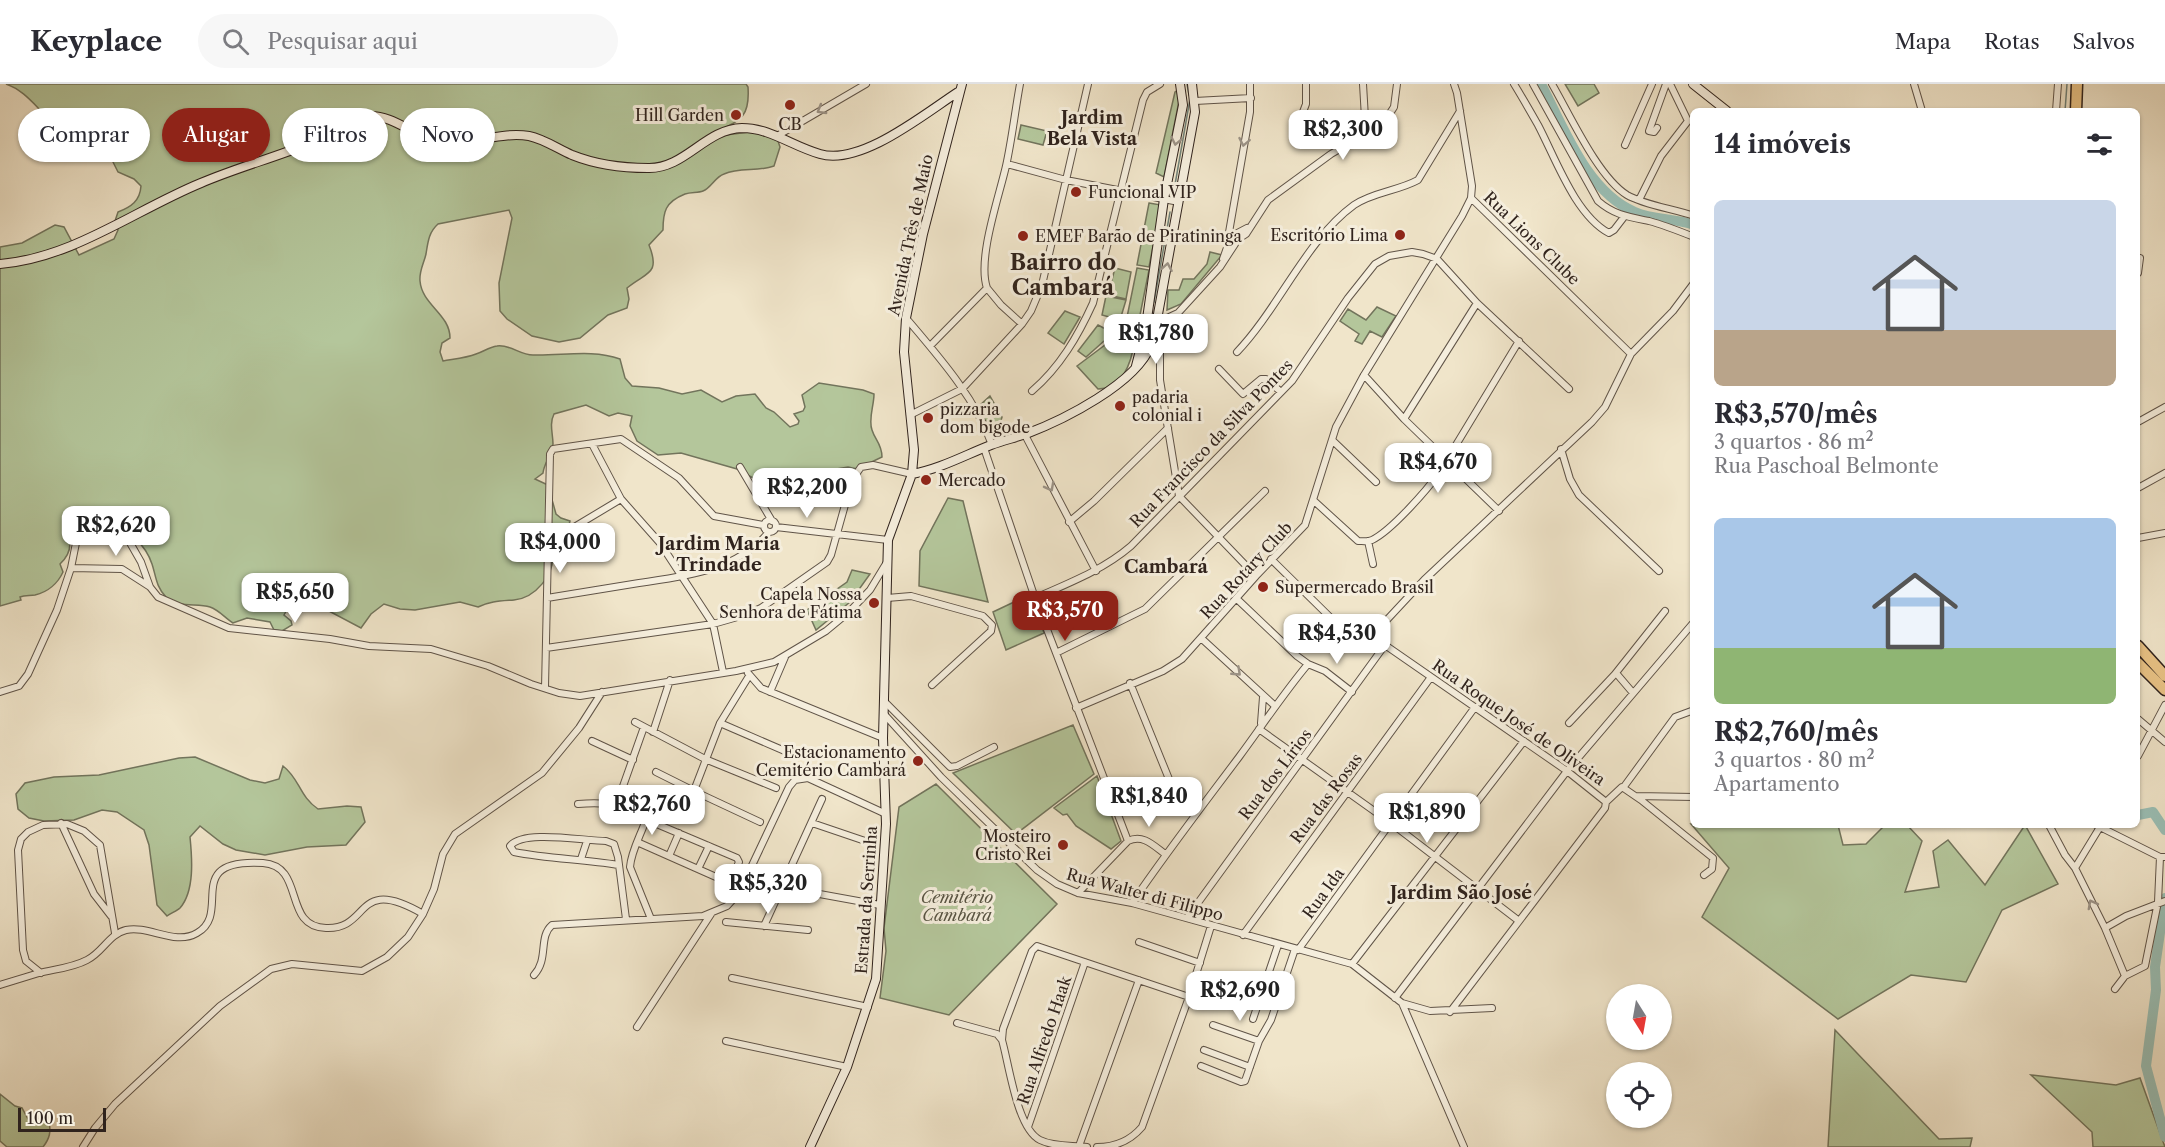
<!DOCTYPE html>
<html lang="pt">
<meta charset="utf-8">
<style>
:root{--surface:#fff;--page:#f7f7f7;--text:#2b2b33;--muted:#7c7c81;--line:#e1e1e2;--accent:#8f2418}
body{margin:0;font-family:"Libre Caslon Text",serif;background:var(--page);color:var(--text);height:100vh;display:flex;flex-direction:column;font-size:22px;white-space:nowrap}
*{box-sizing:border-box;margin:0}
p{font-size:20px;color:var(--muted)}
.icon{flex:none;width:33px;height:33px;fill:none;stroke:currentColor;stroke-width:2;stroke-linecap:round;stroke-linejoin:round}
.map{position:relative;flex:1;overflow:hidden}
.drawer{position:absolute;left:1690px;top:24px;width:450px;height:720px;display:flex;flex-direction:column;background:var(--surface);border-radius:9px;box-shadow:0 2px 4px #0004}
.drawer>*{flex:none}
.guide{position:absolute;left:18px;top:24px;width:570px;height:54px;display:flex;gap:12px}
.needle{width:39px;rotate:169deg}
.tools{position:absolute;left:1606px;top:900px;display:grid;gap:12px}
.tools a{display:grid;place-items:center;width:66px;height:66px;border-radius:50%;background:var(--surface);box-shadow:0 2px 4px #0004;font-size:30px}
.scale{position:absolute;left:18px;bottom:15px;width:88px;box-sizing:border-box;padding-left:6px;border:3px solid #30231d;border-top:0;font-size:16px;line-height:21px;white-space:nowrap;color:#30231d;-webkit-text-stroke:4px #f5eedd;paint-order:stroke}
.price{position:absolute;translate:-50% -51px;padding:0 14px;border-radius:12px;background:#fff;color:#222;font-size:20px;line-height:39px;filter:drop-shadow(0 2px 3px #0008)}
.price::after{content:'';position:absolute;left:50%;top:36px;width:18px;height:14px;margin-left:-9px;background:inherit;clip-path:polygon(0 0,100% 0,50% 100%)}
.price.active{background:var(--accent);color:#fff}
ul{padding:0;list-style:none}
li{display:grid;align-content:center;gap:12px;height:318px;padding:0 24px}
li span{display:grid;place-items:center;height:186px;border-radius:9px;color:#555}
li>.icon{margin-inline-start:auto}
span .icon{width:108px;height:108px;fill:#fffc;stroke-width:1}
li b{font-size:26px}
h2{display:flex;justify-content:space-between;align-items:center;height:72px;padding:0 24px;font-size:26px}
.chip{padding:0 21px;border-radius:27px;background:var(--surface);box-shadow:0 2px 4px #0004;font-size:21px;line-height:54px}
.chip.active{background:var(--accent);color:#fff}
header{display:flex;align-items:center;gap:36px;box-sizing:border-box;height:84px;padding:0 30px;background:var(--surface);border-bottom:2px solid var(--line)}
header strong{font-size:28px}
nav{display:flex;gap:33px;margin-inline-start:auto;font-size:21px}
.search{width:420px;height:54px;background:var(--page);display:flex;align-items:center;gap:15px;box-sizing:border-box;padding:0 21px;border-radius:33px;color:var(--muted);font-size:22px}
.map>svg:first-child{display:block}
.green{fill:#b4c69b;stroke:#72745c;stroke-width:1.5}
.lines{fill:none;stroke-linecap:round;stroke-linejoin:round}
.stream{stroke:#708178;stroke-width:1.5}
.river{stroke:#9abfb5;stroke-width:10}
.street-casing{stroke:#605448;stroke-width:8}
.secondary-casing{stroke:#30231d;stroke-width:10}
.highway-casing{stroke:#30231d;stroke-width:13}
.street{stroke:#f5eedd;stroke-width:6}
.secondary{stroke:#f5eedd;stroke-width:8}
.highway{stroke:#e8c285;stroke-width:10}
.oneway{stroke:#9c9387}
.poi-dot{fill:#8f2418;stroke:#f5eedd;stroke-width:2}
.labels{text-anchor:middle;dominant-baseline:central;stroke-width:6;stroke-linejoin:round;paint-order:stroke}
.poi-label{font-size:16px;fill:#30231d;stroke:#f5eedd;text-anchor:start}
.street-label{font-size:16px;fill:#30231d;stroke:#f5eedd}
.park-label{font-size:16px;font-style:italic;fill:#585443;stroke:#f5eedd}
.neighbourhood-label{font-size:18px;font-weight:bold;fill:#30231d;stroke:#f5eedd}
.district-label{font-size:22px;font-weight:bold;fill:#30231d;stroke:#f5eedd}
</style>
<header>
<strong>Keyplace</strong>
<div class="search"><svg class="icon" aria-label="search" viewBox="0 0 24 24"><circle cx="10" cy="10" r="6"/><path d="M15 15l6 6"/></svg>Pesquisar aqui</div>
<nav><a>Mapa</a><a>Rotas</a><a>Salvos</a></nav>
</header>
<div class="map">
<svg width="2165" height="1063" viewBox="0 0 2165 1063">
<rect width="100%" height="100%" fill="#f0e5ca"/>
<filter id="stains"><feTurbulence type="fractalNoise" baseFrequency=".00333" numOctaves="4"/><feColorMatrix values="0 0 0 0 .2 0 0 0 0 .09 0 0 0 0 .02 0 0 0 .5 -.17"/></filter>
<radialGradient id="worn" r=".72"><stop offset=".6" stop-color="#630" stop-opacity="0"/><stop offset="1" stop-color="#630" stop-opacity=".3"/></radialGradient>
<!-- green -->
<path class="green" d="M6,0H746L748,3C750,33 741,36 716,48L726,51L757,47L777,54L780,63L774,82C758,88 740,83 724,90C715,93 711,104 703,107C698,109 691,108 685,110C665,118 663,128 663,146L649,161C661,191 646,188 627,204L629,215L627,224L608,231L580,254L559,258L532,252L507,235L500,227L499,199L512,134L509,126L438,140C429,148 428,157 426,170C424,179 419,187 420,197C422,221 450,230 450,254L442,259L440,268L443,277C454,275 466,274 476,270C483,268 489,263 497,262C510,260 520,271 533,271C562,272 592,265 620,275L625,294L632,302L659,304L682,310L701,306L722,318L736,312L755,310L766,324L774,328L790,343L798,340L799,337L794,330L803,327L805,323L802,311L819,299L863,306L874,310C874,322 868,335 872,346C875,356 882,360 882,373L857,385L848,383L825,387L810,398L799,400L790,398L780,400L760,393L753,394L737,385L681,369L658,371L637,357L630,342L632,332L618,329L609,332L586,321L554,330C549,340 553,350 553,360C552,370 544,379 543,389L535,395L548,401L556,430L561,434L570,437L569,441L563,445H550C550,454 551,460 552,469C556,490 535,514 514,516C501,517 490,517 478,523L460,518L415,526L400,525L384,520L371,530L361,544L325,525L321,513L317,511L288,524L284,531L291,537L292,541L282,547L274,546L270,538L247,534L233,539C225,534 219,526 210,523C196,519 178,524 166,513C156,503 156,492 152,480C145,459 130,449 111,439C103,435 97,427 87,428C78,429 73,439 64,443C73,457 72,469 60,480L63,488C58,499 48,508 35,511C30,512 25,511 20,513L21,516L0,522V163L22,159L55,141L64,143L79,171L114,155L118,146L115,137L118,128C131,123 140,117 141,102L134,95L118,88L110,72C84,62 80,69 64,43C45,39 31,8 6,0Z
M1565,0H1594L1599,9L1578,22Z
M1178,6L1179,17L1164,93L1156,89L1175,8Z
M1021,41L1047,47L1043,61L1018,55Z
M1149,119L1161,121L1149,183L1137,181Z
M1210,168L1222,171L1181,220L1167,226L1168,206H1179L1183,195H1194L1207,180Z
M1115,184L1131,188L1126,215L1108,211Z
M1137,184L1149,186L1138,241L1126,238Z
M1106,212L1126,216L1120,236L1102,231Z
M1377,223L1396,232L1382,253L1370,247L1362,260L1355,257L1359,250L1340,237L1348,225L1366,236Z
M1065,227L1080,233L1064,260L1048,249Z
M1098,241L1113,249L1086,273L1078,267Z
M1117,252L1133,266C1129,284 1120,305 1098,305L1077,282Z
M990,312L1002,333L999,343L992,347L980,328V321Z
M948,414L963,417L988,518L919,502L920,467Z
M852,486L870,490L850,518L816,546L807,526L847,498Z
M1031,510L1044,549L1006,566L993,528Z
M1073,641L1094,690L1016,750L953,689Z
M195,673L250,696L265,699L279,695L283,682C300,695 299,712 318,725L347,722L361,723L365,738L346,761L307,763L265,771L236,766L223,760L200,742L190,753C192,773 195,807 180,824C177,827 171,829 167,832L157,821L149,761L144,746L117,728L102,726L74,736L44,737L29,734L18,725L16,710L25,699L54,693L99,691L179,674Z
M1097,692L1121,757L1111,765L1076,742L1067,730L1063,731L1054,724Z
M936,700L1057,820L949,931L880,914L886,867L884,844L899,723Z
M1691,740L1838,741L1843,761L1866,760L1885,741H1907L1922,757L1905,808L1939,803L1933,767L1948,756L1985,801L2025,741L2058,800L2002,826L1966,898L1911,891L1838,935L1702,833L1729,784Z
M1835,946L1939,1055L1972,1054L1970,1063H1828Z
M2031,991L2116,1001L2140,994L2165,1063H2093L2092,1048Z
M0,1010L15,1022L22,1024L28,1035H44L49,1037C51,1048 50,1054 43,1063H7L0,1057Z"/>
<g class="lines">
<!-- stream -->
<path class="stream" d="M1187,0L1189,11
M2065,27L2067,0
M1173,112L1190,15
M1154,218L1170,128"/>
<!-- river -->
<path class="river" d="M1541,0C1564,44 1587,108 1635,128C1653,136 1675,134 1694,141
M2138,731L2153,728L2165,746
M2165,814L2155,883L2156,906L2146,982L2165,1053"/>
<defs>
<path id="street" d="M1363,0L1366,51
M1514,0C1522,13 1530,27 1538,41C1555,73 1575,131 1609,149L1614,146L1624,133
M1533,0L1598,117C1614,131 1629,133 1649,137C1664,141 1679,147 1694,153
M1552,0C1570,31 1598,93 1627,111C1644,121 1674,125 1694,132
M1914,0L1922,27
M1195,17L1251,14
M2056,27L2058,0
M1303,28L1306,20V0
M1657,44L1654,48L1649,47L1666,0
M777,52L866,0
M1625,61L1652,0
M1007,80L1066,96L1179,118
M1471,114L1631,270
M1639,116L1661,72L1688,37L1670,0
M1228,154L1250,28V0
M1228,154L1247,144
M1237,156L1246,150L1268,116L1331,70L1383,40L1394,23L1397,0
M1223,175L1229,158
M2138,189L2140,174
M987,204L1001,221L1022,240
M906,234C939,273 975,313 992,361
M1158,242L1165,235L1178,229
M1163,251L1178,229L1220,183L1235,160
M1160,258V296L1179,412L1256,492
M930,262L987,204C977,175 999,113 1006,82C1012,55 1015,27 1020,0
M1237,268C1279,224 1306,156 1354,121C1373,108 1398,107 1418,96L1460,27
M1219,285L1243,310L1261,295H1266L1281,308
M1364,291L1404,335L1499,427
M1032,307C1060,283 1078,252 1093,219L1143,16L1147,8L1160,0
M910,331L962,305L1022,240L1031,227L1042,201L1088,0
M1404,335L1477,219
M2138,338L2165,323
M1025,351L1096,487
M1332,356L1376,398
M592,360L621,415L660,459L713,540L723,588
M984,364L1035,514L1128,757
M1561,365L1570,395L1579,411L1659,487
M740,383L772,437
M2138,404L2165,389
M1313,416L1358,457C1363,457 1368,458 1372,456C1391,447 1427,406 1439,389L1519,257
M764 442a6 6 0 1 1 12 0a6 6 0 1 1-12 0Z
M1069,438L1094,417L1168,344
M776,443L888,456
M549,453L566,448L621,415
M2138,454L2165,449
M1368,457L1373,480
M1271,475L1337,540L1385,561L1567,687L1606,718
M71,484L122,485L150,503
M547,514C578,509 608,504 639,499C686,492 736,487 769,448
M887,514L911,512L983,532L992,541L991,547L932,601
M1035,514C1069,499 1103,486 1131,462L1292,297L1348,214L1375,180L1389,172L1412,168L1423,170L1437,175L1477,219L1569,305
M1237,515L1297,572L1308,580L1325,587L1352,608
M1201,554L1274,621
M1370,554L1424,496L1592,338L1605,323L1631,270L1673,227L1694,199
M546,564L713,540L748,530L761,524L827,478L831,471L852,396L861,383L873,381L912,390
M1056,569L1145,525L1265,407
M748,589L761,604L883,654
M1615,590L1665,527
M749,592L720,639L695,704L698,709L760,738
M1130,599L1171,700
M545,604L550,370L553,365L621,355L679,394L714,432L763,441
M0,608L19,602L28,590L57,526L71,484L77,454L89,448H110L122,451L129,457L141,478L150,503L158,513L229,544L330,555L369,562L431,565L488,582L531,600L559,609L580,612L736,587L774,578L826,547L849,528L870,506L887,478
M770,608L785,573
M884,617L950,683L957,682L994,663
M1076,624L1163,587L1182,575L1256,492L1305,441L1336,343L1364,291L1462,132L1471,114L1472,102L1457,9L1454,0
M884,630L941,693L1037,786L1057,800L1078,809L1132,819L1352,880L1402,919L1430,927L1492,924
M2138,635L2165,658
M635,638L705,675L776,704
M720,639L794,671
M1261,639L1263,613
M1569,639L1616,589L1633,609
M1259,645L1391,739L1519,837
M653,648L670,596
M592,657L633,676
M2138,672L2165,621
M656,688L696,708
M1623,704L1675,633L1694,626
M1636,712L1694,713
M1606,718L1622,703L1641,716L1713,774L1712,785L1704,791
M578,720C605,718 628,719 647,739
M616,722L644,643
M61,739L94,810L111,832
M812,739L871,759
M2049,741L2065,771L2075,784
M2096,741L2160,773H2165
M2100,743L2075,784L2105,844L2125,892
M637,758L725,797L731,796L739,778L737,774L652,738L645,739L644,741C639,754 631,769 630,783L651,835
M669,772L679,749
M581,775L587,757
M618,781C583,775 549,775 514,768L510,762C523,745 584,757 606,757L614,760L618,773L626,835
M698,785L709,762
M781,803L880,821
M1078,809L1128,757C1143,750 1153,761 1165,770
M1132,819C1166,769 1203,721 1239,673C1262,642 1283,610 1308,580
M1187,834L1385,561
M726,838L808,846
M764,842L822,715
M2105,844L2126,832L2165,817
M1243,851L1431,593
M1139,858L1200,879
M1298,866L1475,623
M1352,880L1524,657
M41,889L26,877L23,866L18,766L21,755L28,748L43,741L67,740L84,747L100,761L115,849
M534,891C549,875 538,853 552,841L703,832L727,822L739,809L789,703L795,696L808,694L886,730
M732,894L868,923
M0,901C13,897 26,893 39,889C55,885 72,884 87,876C103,868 109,850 126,846C149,841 175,862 197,849C233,829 181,774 263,779C306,782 282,843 326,844C371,846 354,790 423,830
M2115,905L2125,892L2145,882L2158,818L2160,773
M1395,914L1567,687L1694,538
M1402,919L1464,1063
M1450,928L1605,724L1606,718
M1253,935L1278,861
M957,939L997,950L1002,956C1009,980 1017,1045 1040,1056C1054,1063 1072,1061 1087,1063
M1213,941L1259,957
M637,943L711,830
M1002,956L1003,945L1032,867L1037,862L1189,913
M726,957L847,983
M1204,966L1250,983
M1201,982L1241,998L1245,997L1259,957L1271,936L1295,865
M1028,1043L1085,878
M1079,1062L1139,896
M83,1063L95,1044L115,1020L220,922L271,885L292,880L362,887L387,873L408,853L423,830L434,805L443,770L455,750L542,689L579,644L602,608
M1097,1063C1115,1063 1131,1056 1142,1043L1189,913L1211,842"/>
<path id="secondary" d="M1693,0L1727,27
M0,180C73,174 135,126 201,99C236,84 273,74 308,60C327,51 347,33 369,32C393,31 414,52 437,57C468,63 499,47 529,52C544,55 558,65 572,71C597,81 622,84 648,84C685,85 705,45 742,44C770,44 792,62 820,70C861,82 924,30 958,8
M1142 251a10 10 0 1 1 20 0a10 10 0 1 1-20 0Z
M1156,241L1195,28L1192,0
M1146,242L1164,115L1183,21L1180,0
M1136,282L1143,255
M912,390C940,385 965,371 991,361C1002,357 1014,354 1026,350C1063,336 1136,300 1151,261
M810,1063L847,983L876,895L886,740L883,654L888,456L912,390L914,366L904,268L906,234L923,150L962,0"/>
<path id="highway" d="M2076,27L2077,0
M2138,562L2165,592
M2138,579L2165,606"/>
</defs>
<!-- street casing -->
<use href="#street" class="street-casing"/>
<!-- secondary casing -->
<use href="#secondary" class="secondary-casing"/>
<!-- highway casing -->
<use href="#highway" class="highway-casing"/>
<!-- street -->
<use href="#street" class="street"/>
<!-- secondary -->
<use href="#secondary" class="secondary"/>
<!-- highway -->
<use href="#highway" class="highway"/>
</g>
<!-- one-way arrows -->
<defs><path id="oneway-chevron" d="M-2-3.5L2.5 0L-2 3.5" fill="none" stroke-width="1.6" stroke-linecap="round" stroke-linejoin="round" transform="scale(1.5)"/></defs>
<g class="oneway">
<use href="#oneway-chevron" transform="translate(821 26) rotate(149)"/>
<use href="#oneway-chevron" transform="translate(1176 57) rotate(101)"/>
<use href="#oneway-chevron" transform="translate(1244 58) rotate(101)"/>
<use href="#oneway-chevron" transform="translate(1167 183) rotate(-80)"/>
<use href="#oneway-chevron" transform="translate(1050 403) rotate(62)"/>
<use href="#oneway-chevron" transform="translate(1237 588) rotate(43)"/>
<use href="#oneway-chevron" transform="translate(2092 820) rotate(-118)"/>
</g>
<!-- markers -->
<g class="poi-dot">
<circle cx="790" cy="21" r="6"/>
<circle cx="736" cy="31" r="6"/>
<circle cx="1076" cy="108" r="6"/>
<circle cx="1400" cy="151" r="6"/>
<circle cx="1023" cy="152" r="6"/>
<circle cx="1120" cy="322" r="6"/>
<circle cx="928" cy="334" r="6"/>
<circle cx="926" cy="396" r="6"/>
<circle cx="1263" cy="503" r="6"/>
<circle cx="874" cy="519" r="6"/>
<circle cx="918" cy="677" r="6"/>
<circle cx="1063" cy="761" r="6"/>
</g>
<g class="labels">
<!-- poi labels -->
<g class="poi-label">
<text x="724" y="31" text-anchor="end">Hill Garden</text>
<text x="790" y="40" text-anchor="middle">CB</text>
<text x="1088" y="108">Funcional VIP</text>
<text x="1388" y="151" text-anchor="end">Escritório Lima</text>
<text x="1035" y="152">EMEF Barão de Piratininga</text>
<text x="1132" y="313">padaria<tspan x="1132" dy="18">colonial i</tspan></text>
<text x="940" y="325">pizzaria<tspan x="940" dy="18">dom bigode</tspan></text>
<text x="938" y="396">Mercado</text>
<text x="1275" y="503">Supermercado Brasil</text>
<text x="862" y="510" text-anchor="end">Capela Nossa<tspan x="862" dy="18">Senhora de Fátima</tspan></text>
<text x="906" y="668" text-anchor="end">Estacionamento<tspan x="906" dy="18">Cemitério Cambará</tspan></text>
<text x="1051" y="752" text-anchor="end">Mosteiro<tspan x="1051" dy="18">Cristo Rei</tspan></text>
</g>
<!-- street labels -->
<g class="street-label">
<text transform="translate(910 151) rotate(-78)">Avenida Três de Maio</text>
<text transform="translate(1532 154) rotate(44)">Rua Lions Clube</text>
<text transform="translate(1211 359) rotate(-46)">Rua Francisco da Silva Pontes</text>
<text transform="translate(1246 486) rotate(-47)">Rua Rotary Club</text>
<text transform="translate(1519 638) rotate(35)">Rua Roque José de Oliveira</text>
<text transform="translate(1275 690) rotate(-53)">Rua dos Lírios</text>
<text transform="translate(1326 714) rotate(-53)">Rua das Rosas</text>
<text transform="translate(1323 809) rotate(-54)">Rua Ida</text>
<text transform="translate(1145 810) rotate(15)">Rua Walter di Filippo</text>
<text transform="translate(866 816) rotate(-86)">Estrada da Serrinha</text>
<text transform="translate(1044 956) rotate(-71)">Rua Alfredo Haak</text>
</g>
<!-- park labels -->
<g class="park-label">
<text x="957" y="813">Cemitério<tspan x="957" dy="18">Cambará</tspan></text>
</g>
<!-- neighbourhood labels -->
<g class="neighbourhood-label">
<text x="1092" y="34">Jardim<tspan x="1092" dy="21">Bela Vista</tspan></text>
<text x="719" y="460">Jardim Maria<tspan x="719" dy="21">Trindade</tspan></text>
<text x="1166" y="483">Cambará</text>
<text x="1461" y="809">Jardim São José</text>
</g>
<!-- district labels -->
<g class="district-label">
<text x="1063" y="178">Bairro do<tspan x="1063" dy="25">Cambará</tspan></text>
</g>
</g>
<rect width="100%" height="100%" filter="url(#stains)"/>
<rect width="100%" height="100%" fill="url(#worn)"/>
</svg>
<div class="tools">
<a><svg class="needle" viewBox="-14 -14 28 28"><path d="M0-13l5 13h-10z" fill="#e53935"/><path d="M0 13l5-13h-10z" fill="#7c7c81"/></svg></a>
<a><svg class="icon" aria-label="locate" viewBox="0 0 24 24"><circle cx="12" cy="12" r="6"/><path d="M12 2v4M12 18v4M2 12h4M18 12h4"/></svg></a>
</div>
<div class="scale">100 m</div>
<b class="price" style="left:1343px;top:77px">R$2,300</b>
<b class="price" style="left:1156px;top:281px">R$1,780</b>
<b class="price" style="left:1438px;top:410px">R$4,670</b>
<b class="price" style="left:807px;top:435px">R$2,200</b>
<b class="price" style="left:116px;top:473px">R$2,620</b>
<b class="price" style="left:560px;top:490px">R$4,000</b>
<b class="price" style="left:295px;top:540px">R$5,650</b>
<b class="price active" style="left:1065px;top:558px">R$3,570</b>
<b class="price" style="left:1337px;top:581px">R$4,530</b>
<b class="price" style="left:1149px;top:744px">R$1,840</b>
<b class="price" style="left:652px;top:752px">R$2,760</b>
<b class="price" style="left:1427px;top:760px">R$1,890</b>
<b class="price" style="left:768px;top:831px">R$5,320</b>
<b class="price" style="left:1240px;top:938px">R$2,690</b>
<div class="guide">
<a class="chip">Comprar</a>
<a class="chip active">Alugar</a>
<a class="chip">Filtros</a>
<a class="chip">Novo</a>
</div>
<section class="drawer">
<h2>14 imóveis<svg class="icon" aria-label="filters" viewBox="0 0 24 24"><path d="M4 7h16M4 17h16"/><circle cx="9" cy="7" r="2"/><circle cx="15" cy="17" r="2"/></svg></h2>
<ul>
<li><span style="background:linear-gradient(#c9d6e8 70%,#b9a48a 0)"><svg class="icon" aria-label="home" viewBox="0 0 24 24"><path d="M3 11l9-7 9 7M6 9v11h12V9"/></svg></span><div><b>R$3,570/mês</b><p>3 quartos · 86 m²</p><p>Rua Paschoal Belmonte</p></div></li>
<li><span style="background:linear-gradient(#a9c7e8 70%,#8fb573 0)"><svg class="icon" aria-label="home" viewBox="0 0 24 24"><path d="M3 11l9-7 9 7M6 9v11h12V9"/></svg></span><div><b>R$2,760/mês</b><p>3 quartos · 80 m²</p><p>Apartamento</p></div></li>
</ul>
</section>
</div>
